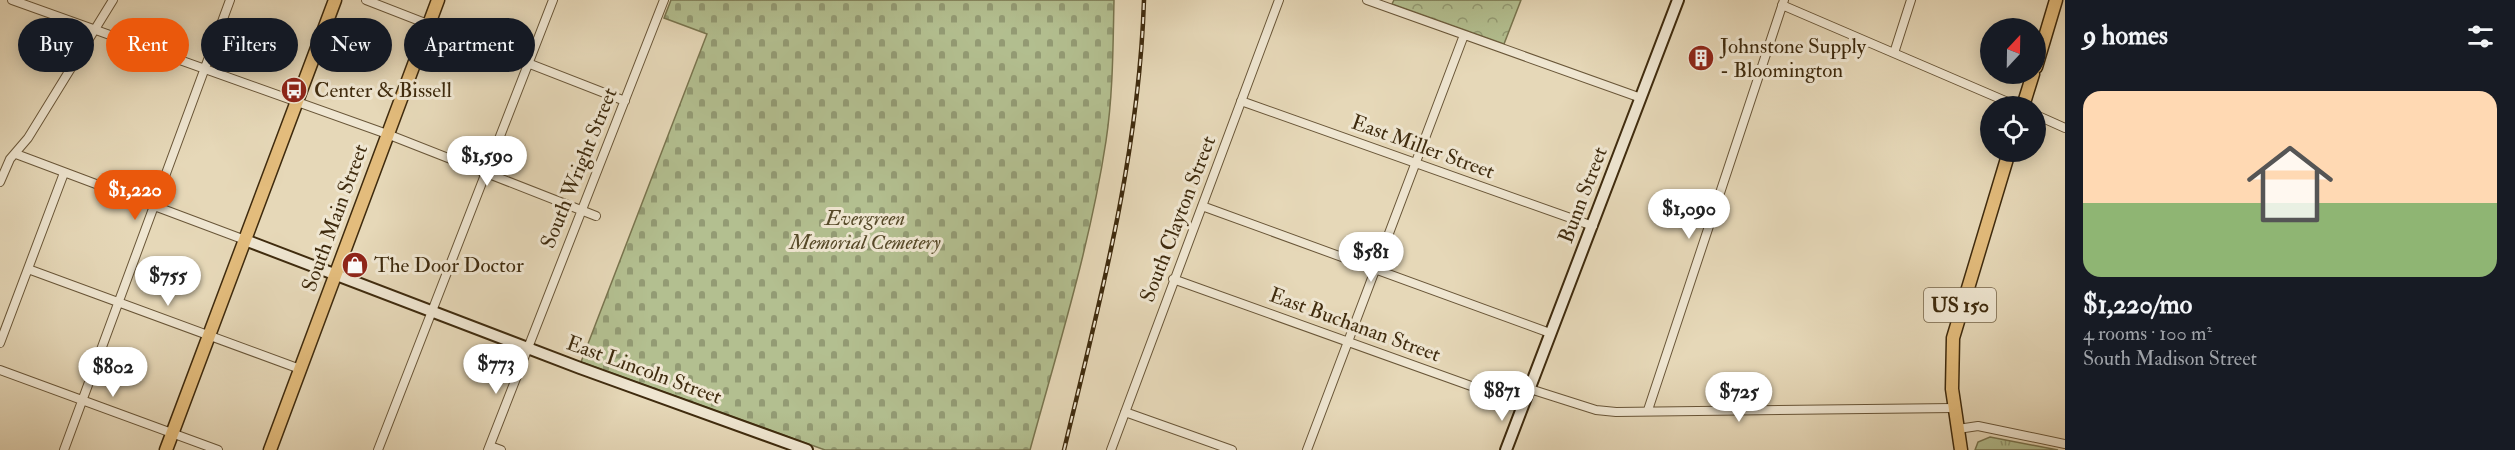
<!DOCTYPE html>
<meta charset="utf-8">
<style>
:root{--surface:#171b24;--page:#242831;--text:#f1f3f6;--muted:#9ea1a6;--accent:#ea580c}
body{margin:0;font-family:"IM FELL Double Pica",serif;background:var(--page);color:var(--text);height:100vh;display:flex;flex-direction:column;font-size:22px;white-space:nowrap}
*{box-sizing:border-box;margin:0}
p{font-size:20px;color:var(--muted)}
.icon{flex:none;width:33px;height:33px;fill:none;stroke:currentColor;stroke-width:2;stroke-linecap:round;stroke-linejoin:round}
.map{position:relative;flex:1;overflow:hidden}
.drawer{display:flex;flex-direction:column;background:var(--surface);width:450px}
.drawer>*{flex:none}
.hud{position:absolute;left:18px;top:18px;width:570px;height:54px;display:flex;gap:12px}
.needle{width:39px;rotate:22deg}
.buttons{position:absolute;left:1980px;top:18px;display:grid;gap:12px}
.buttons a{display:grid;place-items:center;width:66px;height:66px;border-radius:50%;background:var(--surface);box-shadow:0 3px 15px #0003;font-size:30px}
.price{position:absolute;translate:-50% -51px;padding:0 14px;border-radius:21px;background:#fff;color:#222;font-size:20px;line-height:39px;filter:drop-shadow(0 2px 3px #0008)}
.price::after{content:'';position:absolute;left:50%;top:36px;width:18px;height:14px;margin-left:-9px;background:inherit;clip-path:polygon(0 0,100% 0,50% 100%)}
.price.on{background:var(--accent);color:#fff}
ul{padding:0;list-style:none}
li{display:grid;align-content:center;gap:12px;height:318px;padding:0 18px}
li span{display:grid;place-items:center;height:186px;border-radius:18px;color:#555}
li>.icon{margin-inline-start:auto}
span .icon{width:108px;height:108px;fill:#fffc;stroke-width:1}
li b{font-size:26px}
h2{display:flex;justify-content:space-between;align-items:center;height:72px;padding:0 18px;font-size:26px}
.tag{padding:0 21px;border-radius:27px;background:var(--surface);box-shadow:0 3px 15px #0003;font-size:21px;line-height:54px}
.tag.on{background:var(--accent);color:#fff}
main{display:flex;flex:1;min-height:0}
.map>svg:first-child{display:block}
.grass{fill:url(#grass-tufts);stroke:#79754f;stroke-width:1.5}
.cemetery{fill:url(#cemetery-stones);stroke:#79754f;stroke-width:1.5}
.park{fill:url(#park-crowns);stroke:#79754f;stroke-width:1.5}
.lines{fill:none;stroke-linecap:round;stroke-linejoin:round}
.street-casing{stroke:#695638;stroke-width:10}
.secondary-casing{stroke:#3f2b0e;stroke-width:14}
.primary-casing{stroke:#3f2b0e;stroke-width:15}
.street{stroke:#efe6d1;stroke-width:8}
.secondary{stroke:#efe6d1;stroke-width:10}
.primary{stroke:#e3bc7c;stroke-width:12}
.rail-casing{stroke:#3f2b0e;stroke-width:4.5}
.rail{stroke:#efe6d1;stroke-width:2;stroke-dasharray:7;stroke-linecap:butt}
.labels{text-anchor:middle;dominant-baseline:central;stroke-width:6;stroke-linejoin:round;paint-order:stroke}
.shield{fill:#efe6d1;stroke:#746348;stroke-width:1.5}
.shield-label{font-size:20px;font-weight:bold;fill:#3f2b0e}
.poi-label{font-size:21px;fill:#3f2b0e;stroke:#efe6d1;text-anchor:start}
.street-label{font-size:21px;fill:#3f2b0e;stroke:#efe6d1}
.park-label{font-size:21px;font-style:italic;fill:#564928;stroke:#efe6d1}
</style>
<main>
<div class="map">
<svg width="2065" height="450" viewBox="0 0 2065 450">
<defs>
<pattern id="grass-tufts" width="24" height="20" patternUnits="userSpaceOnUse" patternTransform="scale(1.5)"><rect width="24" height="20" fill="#b3bf90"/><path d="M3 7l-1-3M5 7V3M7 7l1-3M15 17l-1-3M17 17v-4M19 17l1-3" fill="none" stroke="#939b74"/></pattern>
<pattern id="cemetery-stones" width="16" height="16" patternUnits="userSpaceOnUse" patternTransform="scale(1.5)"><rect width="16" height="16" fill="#b3bf90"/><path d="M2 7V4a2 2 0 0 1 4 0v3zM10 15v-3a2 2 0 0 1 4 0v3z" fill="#939b74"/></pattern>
<pattern id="park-crowns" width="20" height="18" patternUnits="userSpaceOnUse" patternTransform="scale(1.5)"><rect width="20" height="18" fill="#b3bf90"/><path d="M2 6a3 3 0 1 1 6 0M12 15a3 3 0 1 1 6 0" fill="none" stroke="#939b74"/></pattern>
</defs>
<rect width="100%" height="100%" fill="#e6d8b8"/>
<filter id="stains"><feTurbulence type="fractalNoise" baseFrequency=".00333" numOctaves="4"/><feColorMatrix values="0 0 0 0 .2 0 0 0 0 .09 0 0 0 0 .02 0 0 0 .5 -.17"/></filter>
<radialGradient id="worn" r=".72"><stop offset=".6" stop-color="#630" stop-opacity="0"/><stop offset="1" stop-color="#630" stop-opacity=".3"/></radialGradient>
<!-- grass -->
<path class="grass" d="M1990,437L2058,450H1975L1978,442Z"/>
<!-- cemetery -->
<path class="cemetery" d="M671,0H1114C1113,46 1113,95 1106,141C1090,246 1058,348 1030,450H825L581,362L707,34L664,18Z"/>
<!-- park -->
<path class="park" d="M1394,0H1521L1504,44L1392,4Z"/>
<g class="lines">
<defs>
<path id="street" d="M12,0L387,134L596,216
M366,0L625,101
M1367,0L1641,98
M1782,5L2017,106
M1894,53L1911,0
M1241,101L1593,226
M2036,115L2065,128
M16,154L245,240
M0,182L10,159L28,138L113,0
M1202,206L1550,333
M28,269L300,369
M1173,279L1524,405
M0,343L64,173
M0,370L218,450
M1530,389L1596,410L1616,412L1954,408
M1648,410L1784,0
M1125,412L1232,450
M1958,429L1978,426L2065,444
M490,446L501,450
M64,450L230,0
M378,450L553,0
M488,450L664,0
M1111,450L1279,0
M1307,450L1464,35"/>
<path id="secondary" d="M245,240L580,368L807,450
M1506,450L1678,0"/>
<path id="primary" d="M2036,67L2056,0
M2023,106L2033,74
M166,450L335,0
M270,450L438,0
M1961,450L1952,389L1953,338L2009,152"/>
</defs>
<!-- street casing -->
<use href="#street" class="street-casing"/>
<!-- secondary casing -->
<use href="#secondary" class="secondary-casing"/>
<!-- primary casing -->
<use href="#primary" class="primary-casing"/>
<!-- street -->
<use href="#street" class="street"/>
<!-- secondary -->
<use href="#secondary" class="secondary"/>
<!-- primary -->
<use href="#primary" class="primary"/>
<defs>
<path id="rail" d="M1064,450C1100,301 1139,154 1144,0"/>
</defs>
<!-- rail casing -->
<use href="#rail" class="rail-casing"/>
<!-- rail -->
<use href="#rail" class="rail"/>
</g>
<!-- icons -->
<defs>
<symbol id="building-disc" viewBox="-11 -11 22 22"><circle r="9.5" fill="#8f2418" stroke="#efe6d1"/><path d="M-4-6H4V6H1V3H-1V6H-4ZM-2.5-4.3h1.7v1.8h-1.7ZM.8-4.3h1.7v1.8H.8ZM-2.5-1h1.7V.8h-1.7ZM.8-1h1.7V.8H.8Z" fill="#fff"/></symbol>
<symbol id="bus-disc" viewBox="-11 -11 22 22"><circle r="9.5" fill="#8f2418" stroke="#efe6d1"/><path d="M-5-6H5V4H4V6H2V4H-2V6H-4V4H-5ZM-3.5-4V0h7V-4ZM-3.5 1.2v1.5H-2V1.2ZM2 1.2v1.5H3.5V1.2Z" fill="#fff"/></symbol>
<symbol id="shop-disc" viewBox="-11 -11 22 22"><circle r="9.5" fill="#8f2418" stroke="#efe6d1"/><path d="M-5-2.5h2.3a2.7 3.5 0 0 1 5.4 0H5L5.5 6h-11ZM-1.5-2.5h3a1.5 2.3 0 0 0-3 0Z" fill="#fff"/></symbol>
</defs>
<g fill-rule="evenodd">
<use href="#building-disc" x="1686" y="43" width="30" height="30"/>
<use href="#bus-disc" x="279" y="75" width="30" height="30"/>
<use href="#shop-disc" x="340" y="250" width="30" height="30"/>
</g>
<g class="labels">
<!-- shield labels -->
<rect class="shield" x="1924" y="288" width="72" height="34" rx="4.5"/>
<g class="shield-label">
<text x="1960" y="305">US 150</text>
</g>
<!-- poi labels -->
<g class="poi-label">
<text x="1720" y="46">Johnstone Supply<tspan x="1720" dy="24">- Bloomington</tspan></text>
<text x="314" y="90">Center &amp; Bissell</text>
<text x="374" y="265">The Door Doctor</text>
</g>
<!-- street labels -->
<g class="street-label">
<text transform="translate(1423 147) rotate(20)">East Miller Street</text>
<text transform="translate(579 168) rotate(-68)">South Wright Street</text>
<text transform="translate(1583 195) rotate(-69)">Bunn Street</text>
<text transform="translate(335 218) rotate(-70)">South Main Street</text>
<text transform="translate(1178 219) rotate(-69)">South Clayton Street</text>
<text transform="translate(1355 325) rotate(20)">East Buchanan Street</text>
<text transform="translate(644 370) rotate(20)">East Lincoln Street</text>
</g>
<!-- park labels -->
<g class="park-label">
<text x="865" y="218">Evergreen<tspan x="865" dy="24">Memorial Cemetery</tspan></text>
</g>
</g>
<rect width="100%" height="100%" filter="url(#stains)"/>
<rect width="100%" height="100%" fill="url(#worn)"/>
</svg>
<div class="buttons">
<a><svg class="needle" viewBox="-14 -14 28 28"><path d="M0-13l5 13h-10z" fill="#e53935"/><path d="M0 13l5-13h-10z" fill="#9ea1a6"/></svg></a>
<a><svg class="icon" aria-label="locate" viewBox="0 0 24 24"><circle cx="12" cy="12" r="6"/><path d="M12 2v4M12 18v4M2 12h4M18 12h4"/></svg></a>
</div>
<b class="price" style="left:487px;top:187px">$1,590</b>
<b class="price on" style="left:135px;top:221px">$1,220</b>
<b class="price" style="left:1689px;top:240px">$1,090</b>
<b class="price" style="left:1371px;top:283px">$581</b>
<b class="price" style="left:168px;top:307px">$755</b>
<b class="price" style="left:496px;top:395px">$773</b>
<b class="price" style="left:113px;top:398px">$802</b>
<b class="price" style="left:1502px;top:422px">$871</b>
<b class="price" style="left:1739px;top:423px">$725</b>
<div class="hud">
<a class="tag">Buy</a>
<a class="tag on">Rent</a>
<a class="tag">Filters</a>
<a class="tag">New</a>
<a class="tag">Apartment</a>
</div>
</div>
<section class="drawer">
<h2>9 homes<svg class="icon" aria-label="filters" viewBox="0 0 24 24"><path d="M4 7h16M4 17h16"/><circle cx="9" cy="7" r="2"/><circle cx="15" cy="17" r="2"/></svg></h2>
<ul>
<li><span style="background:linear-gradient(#ffd9b3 60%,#8fb573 0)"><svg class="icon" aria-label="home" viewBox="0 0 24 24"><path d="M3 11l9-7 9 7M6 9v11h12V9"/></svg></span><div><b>$1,220/mo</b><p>4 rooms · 100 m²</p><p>South Madison Street</p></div></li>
</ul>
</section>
</main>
